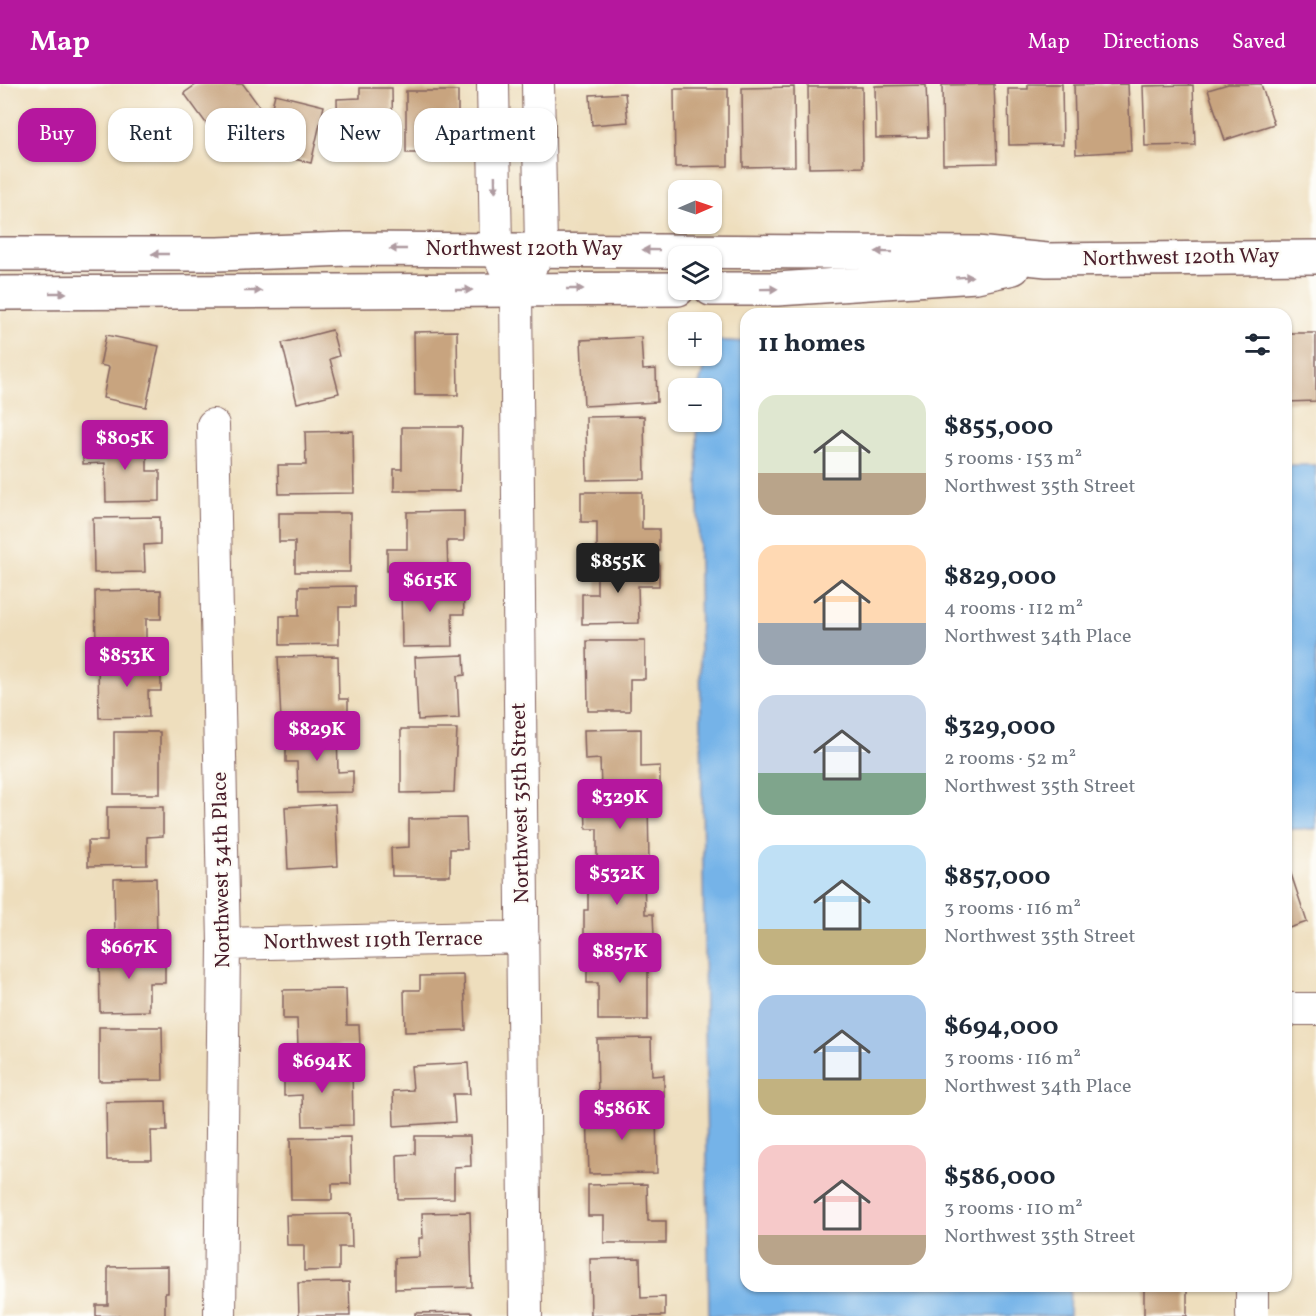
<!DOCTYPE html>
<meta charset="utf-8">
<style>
:root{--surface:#fff;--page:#f2f2f3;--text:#1f2937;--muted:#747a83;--accent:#b5179e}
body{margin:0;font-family:Vollkorn,serif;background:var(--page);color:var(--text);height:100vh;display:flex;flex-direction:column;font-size:22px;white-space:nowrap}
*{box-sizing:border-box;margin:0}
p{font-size:20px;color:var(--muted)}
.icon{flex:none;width:33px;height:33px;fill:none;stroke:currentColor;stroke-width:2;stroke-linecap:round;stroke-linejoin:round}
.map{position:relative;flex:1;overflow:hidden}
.drawer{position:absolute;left:740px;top:224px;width:552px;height:984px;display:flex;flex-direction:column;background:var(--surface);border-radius:18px;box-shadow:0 2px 4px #0004}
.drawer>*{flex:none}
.hud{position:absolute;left:18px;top:24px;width:570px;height:54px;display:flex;gap:12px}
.needle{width:39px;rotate:88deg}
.buttons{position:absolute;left:668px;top:96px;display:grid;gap:12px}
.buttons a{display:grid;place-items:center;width:54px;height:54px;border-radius:12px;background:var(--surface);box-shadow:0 2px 4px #0004;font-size:30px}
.price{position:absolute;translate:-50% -51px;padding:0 14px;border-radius:6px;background:var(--accent);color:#fff;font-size:20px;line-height:39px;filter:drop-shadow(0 2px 3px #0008)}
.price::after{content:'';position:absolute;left:50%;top:36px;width:18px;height:14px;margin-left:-9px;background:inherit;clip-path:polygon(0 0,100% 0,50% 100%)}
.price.current{background:#222;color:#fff}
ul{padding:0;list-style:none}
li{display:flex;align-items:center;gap:18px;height:150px;padding:0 18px}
li span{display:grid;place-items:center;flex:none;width:168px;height:120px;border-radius:18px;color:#555}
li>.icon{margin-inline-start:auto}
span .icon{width:72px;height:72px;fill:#fffc;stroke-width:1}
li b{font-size:26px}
h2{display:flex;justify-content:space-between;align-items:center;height:72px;padding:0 18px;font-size:26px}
.chip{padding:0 21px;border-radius:18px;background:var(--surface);box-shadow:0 2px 4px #0004;font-size:21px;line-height:54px}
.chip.current{background:var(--accent);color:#fff}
header{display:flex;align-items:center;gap:36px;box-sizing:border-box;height:84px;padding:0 30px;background:var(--accent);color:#fff}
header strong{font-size:28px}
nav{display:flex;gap:33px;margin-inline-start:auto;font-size:21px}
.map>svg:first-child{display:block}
.water{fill:#75b3e8;stroke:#60698a;stroke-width:1.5}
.building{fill:#c8a47f}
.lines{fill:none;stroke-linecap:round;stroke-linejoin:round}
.minor-casing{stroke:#83625e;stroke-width:34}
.tertiary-casing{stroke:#83625e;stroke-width:36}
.minor{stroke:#fff;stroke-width:32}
.tertiary{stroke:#fff;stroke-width:33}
.oneway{fill:#ae9aa0}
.labels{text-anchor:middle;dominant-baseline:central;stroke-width:5;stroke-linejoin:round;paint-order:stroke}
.street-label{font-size:21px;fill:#4a1f2b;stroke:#fdfcf7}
</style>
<header>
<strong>Map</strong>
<nav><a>Map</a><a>Directions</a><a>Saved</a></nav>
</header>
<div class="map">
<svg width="1316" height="1232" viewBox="0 0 1316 1232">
<rect width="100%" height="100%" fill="#fdfcf7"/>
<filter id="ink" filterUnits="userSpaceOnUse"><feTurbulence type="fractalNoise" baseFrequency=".0167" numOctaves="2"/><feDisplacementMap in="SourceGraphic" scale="12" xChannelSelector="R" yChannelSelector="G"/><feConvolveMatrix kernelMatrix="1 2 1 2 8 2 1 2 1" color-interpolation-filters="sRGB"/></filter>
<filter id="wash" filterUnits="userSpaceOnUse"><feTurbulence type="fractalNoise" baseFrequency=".008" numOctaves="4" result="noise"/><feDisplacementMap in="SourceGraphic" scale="24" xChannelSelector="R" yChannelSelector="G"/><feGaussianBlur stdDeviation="1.35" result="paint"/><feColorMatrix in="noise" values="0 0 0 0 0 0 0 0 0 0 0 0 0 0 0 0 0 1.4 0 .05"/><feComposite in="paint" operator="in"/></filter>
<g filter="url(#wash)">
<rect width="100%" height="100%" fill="#eedebd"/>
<!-- water -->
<path class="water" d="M711,256L746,258V1202H1070L1069,1232H709L697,338H711V304H698L707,272H711Z
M1286,381H1316V745H1286Z"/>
<g id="blocks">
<!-- building -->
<path class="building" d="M197,0H243L259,22L216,53L184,9Z
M994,0L997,79L943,80L942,1Z
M1028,0H1062L1063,60L1009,61L1008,5H1028Z
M1128,0L1131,67L1076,70L1074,1Z
M1228,0H1261L1274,40L1225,56L1208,6Z
M926,1L928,53L876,54L875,2Z
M1193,1L1195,61L1145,62L1143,2Z
M794,3L795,82L743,83L742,4Z
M808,3H862L863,83L809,84Z
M360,4H392L393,67L338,68L337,15L360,14Z
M674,5H728V82L675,83Z
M406,7H458V69H406Z
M625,9L628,38L592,41L590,11Z
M275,10L324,22L311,79L261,67Z
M332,246L339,272L330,275L339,309L297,319L282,259Z
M457,247L458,311H415L414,248Z
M1286,249H1316V317L1286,318Z
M106,251L159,262L146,323L103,314L109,283L100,281Z
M641,253L643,286L656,285L657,318L584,322L581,256Z
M644,332L645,395L587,396L586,333Z
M402,343H462L460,407H394V385H402Z
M353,347L354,409L279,410L278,381H306L305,348Z
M147,358V387H160V417L106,418L105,379L83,380V359Z
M581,408H642V445H659V467H597V438H581Z
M464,427V457H447L448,487H387V465H407V428Z
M279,429H350V488H295V458H279Z
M160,433V460L144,461L145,488L94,489L93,434Z
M659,480V502H638L639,539L582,540V510H597V481Z
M463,498L464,530H452L453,562L402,563L401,499Z
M355,502V523H339V560L280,561V532H299V503Z
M161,506V535H146V561L96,562L95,507Z
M587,557H645V595H630V627H588Z
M464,571L465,591L457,592L459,634L418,636L415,573Z
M338,572L339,615H348V636L281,637L278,573Z
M161,577V607H148L149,633L99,634L98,578Z
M401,645H457L454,708L401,709Z
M641,645V683L660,682V703L601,704L600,675L585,676L584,646Z
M337,646L338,688L353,687V708L298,709L297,678H286V647Z
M114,648H160V710H114Z
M585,716H648L649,779H597V745H586Z
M335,720L338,782L288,785L285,723Z
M107,723H163V752L147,753V781L88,782V757H107Z
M466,734L467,765H450V792H392L391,764L409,763V735Z
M1286,775L1307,838L1286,845Z
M588,788H644L645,830H653L654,852H584V826H588Z
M156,794L157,856L115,857L114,795Z
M648,867V936H598V899H587V868Z
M165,868V899H149V927L100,928L99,869Z
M464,891L466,946L405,948L404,906H420V892Z
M346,905L347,941H359L360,962L298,963L297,935H283V906Z
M99,943H162L163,996L99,997Z
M651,954L652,992L664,991V1013L598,1015L597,955Z
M468,979L470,1010H453L455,1038L394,1042L393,1007L413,1006L411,982Z
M352,982L353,1041L303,1042L302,1011L284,1012V983Z
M166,1017L167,1047H151L152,1076H107L106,1018Z
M656,1025L657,1089L589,1090L587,1026Z
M415,1052H470L471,1082L454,1083V1114L398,1115L397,1071L415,1070Z
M350,1053L351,1100H332V1116H291L290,1054Z
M647,1100L648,1137H666V1159H604V1132H588V1101Z
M470,1128L472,1203L395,1205V1174L419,1173V1154H423L422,1129Z
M351,1130L352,1163H339V1186L304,1187V1161H287L286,1131Z
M640,1174L641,1214L665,1213V1232H591L590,1175Z
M168,1182V1209H165V1232H96V1221H108V1183Z
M349,1198L350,1232H299L298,1199Z
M1144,1202H1187V1232H1144Z
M472,1228V1232H415V1229Z"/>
</g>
</g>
<g filter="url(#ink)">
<use href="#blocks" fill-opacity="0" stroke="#83625e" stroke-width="1.5"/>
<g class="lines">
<defs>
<path id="minor" d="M493,0L496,165L516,206L526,1232
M526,190L541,165L538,0
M213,341L224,860L220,1232
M224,860L523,853
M1286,928L1290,925H1316
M1252,1202V1232"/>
<path id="tertiary" d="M0,170H218L346,165L976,169L1047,176L1316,173
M711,205H777L976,192L1013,184
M0,209L678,205"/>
</defs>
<!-- minor casing -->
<use href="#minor" class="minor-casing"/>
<!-- tertiary casing -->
<use href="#tertiary" class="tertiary-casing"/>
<!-- minor -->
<use href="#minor" class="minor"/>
<!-- tertiary -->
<use href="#tertiary" class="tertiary"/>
</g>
<!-- one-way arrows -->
<defs><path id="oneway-solid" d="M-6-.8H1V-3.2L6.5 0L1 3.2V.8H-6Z" transform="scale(1.5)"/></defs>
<g class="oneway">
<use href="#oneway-solid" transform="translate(495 100) rotate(89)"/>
<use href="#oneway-solid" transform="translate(398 165) rotate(-180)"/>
<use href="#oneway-solid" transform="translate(651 166) rotate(-179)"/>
<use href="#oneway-solid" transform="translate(884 168) rotate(-179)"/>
<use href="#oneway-solid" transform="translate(160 170) rotate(180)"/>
<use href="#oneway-solid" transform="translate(964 193) rotate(-4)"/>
<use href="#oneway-solid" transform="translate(575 205)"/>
<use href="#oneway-solid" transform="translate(769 205) rotate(-1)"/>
<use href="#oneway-solid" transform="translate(464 206)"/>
<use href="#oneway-solid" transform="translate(253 207)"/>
<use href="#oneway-solid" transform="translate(58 209)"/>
</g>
</g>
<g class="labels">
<!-- street labels -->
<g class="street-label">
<text x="524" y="165">Northwest 120th Way</text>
<text transform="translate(1181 174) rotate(-1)">Northwest 120th Way</text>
<text transform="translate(521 719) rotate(-91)">Northwest 35th Street</text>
<text transform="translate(222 786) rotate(-91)">Northwest 34th Place</text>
<text transform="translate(373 857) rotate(-1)">Northwest 119th Terrace</text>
</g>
</g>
</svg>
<div class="buttons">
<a><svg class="needle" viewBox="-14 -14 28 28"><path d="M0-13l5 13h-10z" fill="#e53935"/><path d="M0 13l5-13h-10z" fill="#747a83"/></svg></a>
<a><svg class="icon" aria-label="layers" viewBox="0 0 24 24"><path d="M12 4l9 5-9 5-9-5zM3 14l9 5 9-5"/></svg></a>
<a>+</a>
<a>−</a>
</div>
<b class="price" style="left:125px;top:387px">$805K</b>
<b class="price current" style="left:618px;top:510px">$855K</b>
<b class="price" style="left:430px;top:529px">$615K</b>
<b class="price" style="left:127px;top:604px">$853K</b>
<b class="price" style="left:317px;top:678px">$829K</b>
<b class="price" style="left:620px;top:746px">$329K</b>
<b class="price" style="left:617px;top:822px">$532K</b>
<b class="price" style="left:129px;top:896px">$667K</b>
<b class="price" style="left:620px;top:900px">$857K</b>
<b class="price" style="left:322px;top:1010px">$694K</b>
<b class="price" style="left:622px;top:1057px">$586K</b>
<div class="hud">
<a class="chip current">Buy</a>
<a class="chip">Rent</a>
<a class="chip">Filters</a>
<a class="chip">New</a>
<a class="chip">Apartment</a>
</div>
<section class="drawer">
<h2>11 homes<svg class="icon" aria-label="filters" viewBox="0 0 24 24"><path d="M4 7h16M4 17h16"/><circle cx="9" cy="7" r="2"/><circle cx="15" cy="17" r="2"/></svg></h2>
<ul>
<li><span style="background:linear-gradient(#dfe7d0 65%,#b9a48a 0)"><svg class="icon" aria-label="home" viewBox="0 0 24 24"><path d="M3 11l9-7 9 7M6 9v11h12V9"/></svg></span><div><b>$855,000</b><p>5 rooms · 153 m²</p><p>Northwest 35th Street</p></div></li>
<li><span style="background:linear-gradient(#ffd9b3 65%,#9aa5b1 0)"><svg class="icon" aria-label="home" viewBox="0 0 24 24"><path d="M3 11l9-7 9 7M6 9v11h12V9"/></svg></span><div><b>$829,000</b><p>4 rooms · 112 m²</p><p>Northwest 34th Place</p></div></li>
<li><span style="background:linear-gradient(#c9d6e8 65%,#7fa58c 0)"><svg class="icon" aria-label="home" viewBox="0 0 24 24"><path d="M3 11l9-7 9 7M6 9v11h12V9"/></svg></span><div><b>$329,000</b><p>2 rooms · 52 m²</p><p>Northwest 35th Street</p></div></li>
<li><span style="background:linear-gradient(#bfe0f5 70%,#c2b280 0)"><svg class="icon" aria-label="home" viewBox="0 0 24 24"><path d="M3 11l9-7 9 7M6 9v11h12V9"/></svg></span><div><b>$857,000</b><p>3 rooms · 116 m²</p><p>Northwest 35th Street</p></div></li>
<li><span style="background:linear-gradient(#a9c7e8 70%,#c2b280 0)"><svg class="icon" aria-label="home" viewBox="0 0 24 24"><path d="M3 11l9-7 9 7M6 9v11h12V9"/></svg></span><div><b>$694,000</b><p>3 rooms · 116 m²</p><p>Northwest 34th Place</p></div></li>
<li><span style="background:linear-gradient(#f6c9c9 75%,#b9a48a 0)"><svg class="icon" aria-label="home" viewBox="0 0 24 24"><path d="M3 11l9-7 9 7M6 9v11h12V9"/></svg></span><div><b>$586,000</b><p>3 rooms · 110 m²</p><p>Northwest 35th Street</p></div></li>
</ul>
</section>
</div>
